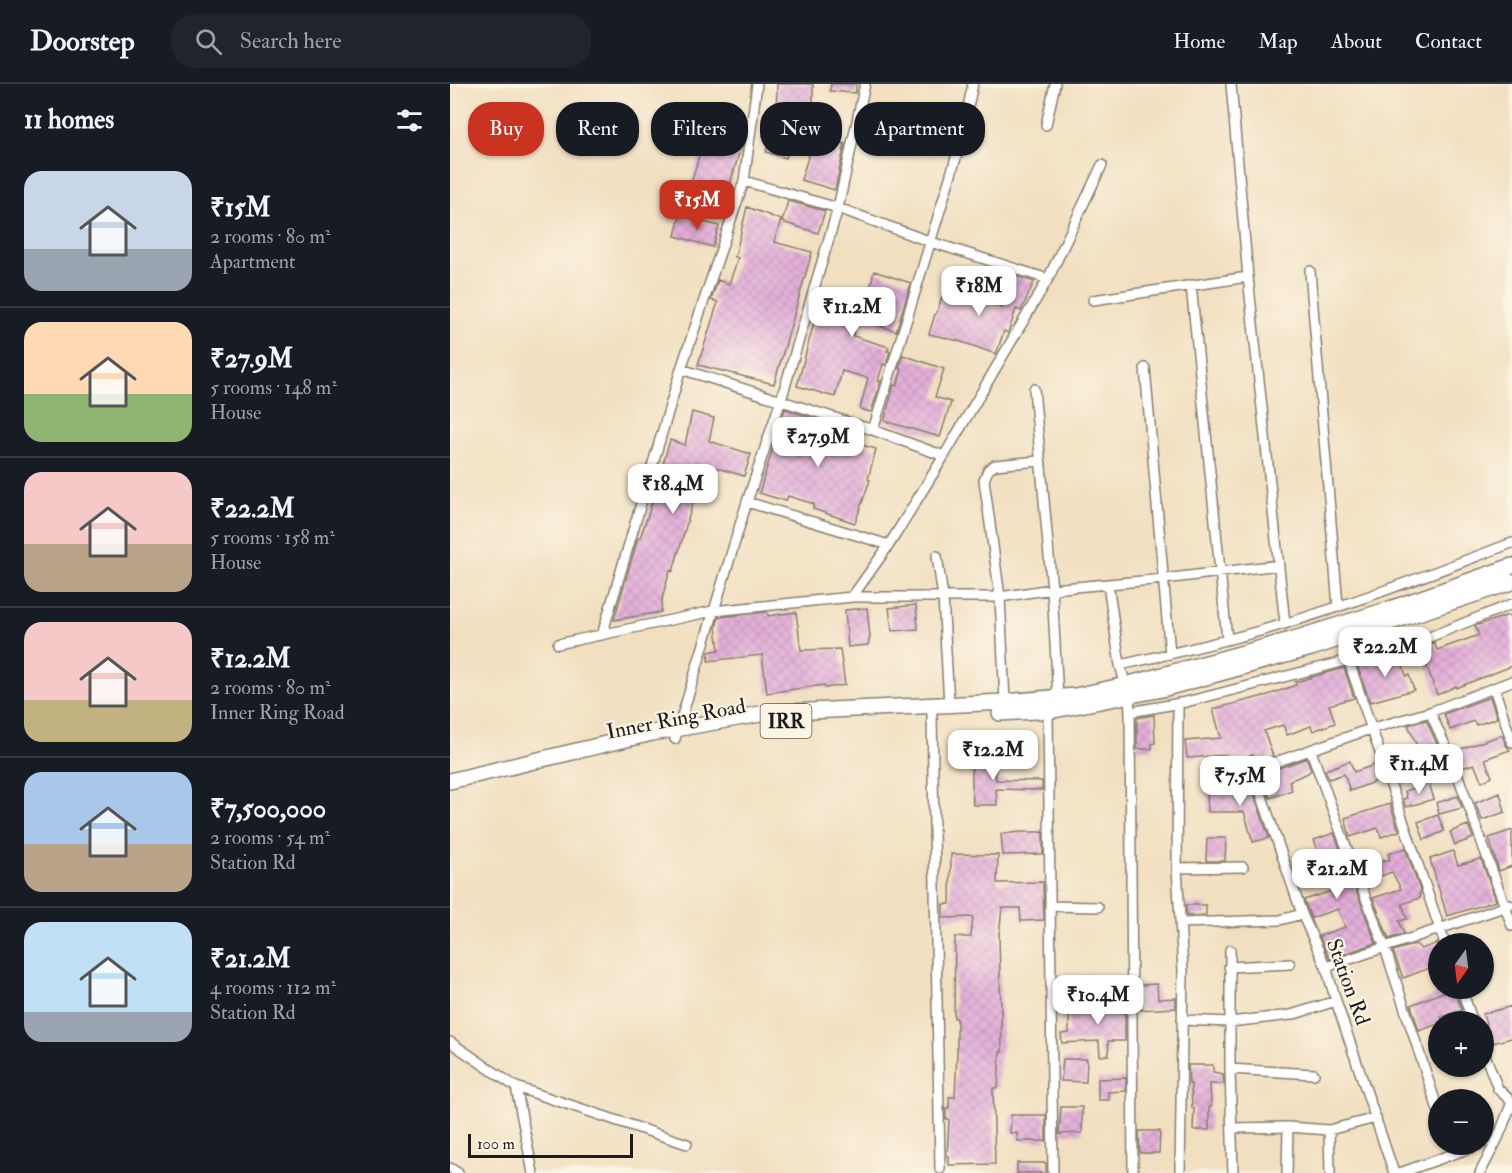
<!DOCTYPE html>
<meta charset="utf-8">
<style>
:root{--surface:#171b24;--page:#20242c;--text:#f1f3f6;--muted:#9ea1a6;--line:#363941;--accent:#c8321e}
body{margin:0;font-family:"IM FELL Double Pica",serif;background:var(--page);color:var(--text);height:100vh;display:flex;flex-direction:column;font-size:22px;white-space:nowrap}
*{box-sizing:border-box;margin:0}
p{font-size:20px;color:var(--muted)}
.icon{flex:none;width:33px;height:33px;fill:none;stroke:currentColor;stroke-width:2;stroke-linecap:round;stroke-linejoin:round}
.map{position:relative;flex:1;overflow:hidden}
.details{display:flex;flex-direction:column;background:var(--surface);width:450px}
.details>*{flex:none}
.top-card{position:absolute;left:18px;top:18px;width:570px;height:54px;display:flex;gap:12px}
.needle{width:39px;rotate:194deg}
.fabs{position:absolute;left:978px;top:849px;display:grid;gap:12px}
.fabs a{display:grid;place-items:center;width:66px;height:66px;border-radius:50%;background:var(--surface);box-shadow:0 2px 4px #0004;font-size:30px}
.scale{position:absolute;left:18px;bottom:15px;width:165px;box-sizing:border-box;padding-left:6px;border:3px solid #1c1c1c;border-top:0;font-size:16px;line-height:21px;white-space:nowrap;color:#1c1c1c;-webkit-text-stroke:4px #fcf5e5;paint-order:stroke}
.price{position:absolute;translate:-50% -51px;padding:0 14px;border-radius:12px;background:#fff;color:#222;font-size:20px;line-height:39px;filter:drop-shadow(0 2px 3px #0008)}
.price::after{content:'';position:absolute;left:50%;top:36px;width:18px;height:14px;margin-left:-9px;background:inherit;clip-path:polygon(0 0,100% 0,50% 100%)}
.price.active{background:var(--accent);color:#fff}
ul{padding:0;list-style:none}
li{display:flex;align-items:center;gap:18px;height:150px;padding:0 24px}
li+li{border-top:2px solid var(--line)}
li span{display:grid;place-items:center;flex:none;width:168px;height:120px;border-radius:18px;color:#555}
li>.icon{margin-inline-start:auto}
span .icon{width:72px;height:72px;fill:#fffc;stroke-width:1}
li b{font-size:26px}
h2{display:flex;justify-content:space-between;align-items:center;height:72px;padding:0 24px;font-size:26px}
.tag{padding:0 21px;border-radius:24px;background:var(--surface);box-shadow:0 2px 4px #0004;font-size:21px;line-height:54px}
.tag.active{background:var(--accent);color:#fff}
header{display:flex;align-items:center;gap:36px;box-sizing:border-box;height:84px;padding:0 30px;background:var(--surface);border-bottom:2px solid var(--line)}
header strong{font-size:28px}
nav{display:flex;gap:33px;margin-inline-start:auto;font-size:21px}
.search{width:420px;height:54px;background:var(--page);display:flex;align-items:center;gap:15px;box-sizing:border-box;padding:0 21px;border-radius:24px;color:var(--muted);font-size:22px}
main{display:flex;flex:1;min-height:0}
.map>svg:first-child{display:block}
.building{fill:url(#building-cross-hatch)}
.lines{fill:none;stroke-linecap:round;stroke-linejoin:round}
.street-casing{stroke:#867e6e;stroke-width:12}
.primary-casing{stroke:#867e6e;stroke-width:18}
.street{stroke:#fff;stroke-width:9}
.primary{stroke:#fff;stroke-width:15}
.labels{text-anchor:middle;dominant-baseline:central;stroke-width:4.5;stroke-linejoin:round;paint-order:stroke}
.shield{fill:#fcf5e5;stroke:#5f5d58;stroke-width:1.5}
.shield-label{font-size:20px;font-weight:bold;fill:#1c1c1c}
.street-label{font-size:21px;fill:#1c1c1c;stroke:#fcf5e5}
</style>
<header>
<strong>Doorstep</strong>
<div class="search"><svg class="icon" aria-label="search" viewBox="0 0 24 24"><circle cx="10" cy="10" r="6"/><path d="M15 15l6 6"/></svg>Search here</div>
<nav><a>Home</a><a>Map</a><a>About</a><a>Contact</a></nav>
</header>
<main>
<section class="details">
<h2>11 homes<svg class="icon" aria-label="filters" viewBox="0 0 24 24"><path d="M4 7h16M4 17h16"/><circle cx="9" cy="7" r="2"/><circle cx="15" cy="17" r="2"/></svg></h2>
<ul>
<li><span style="background:linear-gradient(#c9d6e8 65%,#9aa5b1 0)"><svg class="icon" aria-label="home" viewBox="0 0 24 24"><path d="M3 11l9-7 9 7M6 9v11h12V9"/></svg></span><div><b>₹15M</b><p>2 rooms · 80 m²</p><p>Apartment</p></div></li>
<li><span style="background:linear-gradient(#ffd9b3 60%,#8fb573 0)"><svg class="icon" aria-label="home" viewBox="0 0 24 24"><path d="M3 11l9-7 9 7M6 9v11h12V9"/></svg></span><div><b>₹27.9M</b><p>5 rooms · 148 m²</p><p>House</p></div></li>
<li><span style="background:linear-gradient(#f6c9c9 60%,#b9a48a 0)"><svg class="icon" aria-label="home" viewBox="0 0 24 24"><path d="M3 11l9-7 9 7M6 9v11h12V9"/></svg></span><div><b>₹22.2M</b><p>5 rooms · 158 m²</p><p>House</p></div></li>
<li><span style="background:linear-gradient(#f6c9c9 65%,#c2b280 0)"><svg class="icon" aria-label="home" viewBox="0 0 24 24"><path d="M3 11l9-7 9 7M6 9v11h12V9"/></svg></span><div><b>₹12.2M</b><p>2 rooms · 80 m²</p><p>Inner Ring Road</p></div></li>
<li><span style="background:linear-gradient(#a9c7e8 60%,#b9a48a 0)"><svg class="icon" aria-label="home" viewBox="0 0 24 24"><path d="M3 11l9-7 9 7M6 9v11h12V9"/></svg></span><div><b>₹7,500,000</b><p>2 rooms · 54 m²</p><p>Station Rd</p></div></li>
<li><span style="background:linear-gradient(#bfe0f5 75%,#9aa5b1 0)"><svg class="icon" aria-label="home" viewBox="0 0 24 24"><path d="M3 11l9-7 9 7M6 9v11h12V9"/></svg></span><div><b>₹21.2M</b><p>4 rooms · 112 m²</p><p>Station Rd</p></div></li>
</ul>
</section>
<div class="map">
<svg width="1062" height="1089" viewBox="0 0 1062 1089">
<defs>
<pattern id="building-cross-hatch" width="8" height="8" patternUnits="userSpaceOnUse" patternTransform="scale(1.5)"><rect width="8" height="8" fill="#e4afda"/><path d="M0 0l8 8M0 8l8-8" fill="none" stroke="#c396ba"/></pattern>
</defs>
<rect width="100%" height="100%" fill="#fcf5e5"/>
<filter id="ink" filterUnits="userSpaceOnUse"><feTurbulence type="fractalNoise" baseFrequency=".0167" numOctaves="2"/><feDisplacementMap in="SourceGraphic" scale="12" xChannelSelector="R" yChannelSelector="G"/><feConvolveMatrix kernelMatrix="1 2 1 2 8 2 1 2 1" color-interpolation-filters="sRGB"/></filter>
<filter id="wash" filterUnits="userSpaceOnUse"><feTurbulence type="fractalNoise" baseFrequency=".008" numOctaves="4" result="noise"/><feDisplacementMap in="SourceGraphic" scale="24" xChannelSelector="R" yChannelSelector="G"/><feGaussianBlur stdDeviation="1.35" result="paint"/><feColorMatrix in="noise" values="0 0 0 0 0 0 0 0 0 0 0 0 0 0 0 0 0 1.4 0 .05"/><feComposite in="paint" operator="in"/></filter>
<g filter="url(#wash)">
<rect width="100%" height="100%" fill="#f1dfc0"/>
<g id="blocks">
<!-- building -->
<path class="building" d="M327,0H363V33L326,32Z
M381,0H406V9L380,7Z
M325,39L395,60L385,106L351,96L359,70L339,64L336,74L316,68Z
M257,45L293,56L276,114L240,103Z
M338,117L375,127L368,149L332,138Z
M297,123L331,136L324,158L362,168L324,300L248,281L268,218L261,216L268,196L279,200L288,174L285,173Z
M230,132L269,142L263,163L225,152Z
M424,187L461,199L446,247L407,235L403,252L439,263L437,267H440L436,281L433,280L428,297H431L421,328L410,325L418,294L392,287L385,313L347,302L366,231L370,232L377,205L418,216Z
M563,191L584,198L571,227L566,225L558,249L554,247L546,270L509,257L479,250L485,230H486L495,205L552,224Z
M453,271L494,285L485,313L501,318L490,353L434,337L444,301L447,302L452,285L449,284Z
M335,325L383,341L380,352L426,365L418,395L420,396L405,439L363,425L364,420L338,412L336,417L309,409Z
M242,328L264,334L259,357L301,370L294,392L254,380L223,487L220,486L212,515L211,528L164,536L188,454H190L199,428L220,356L235,361Z
M466,521L468,545L442,547L439,524Z
M417,524L420,553L418,561L398,563L395,526Z
M317,528L318,532L346,528L351,566L390,565L395,601L375,604L374,601L317,609L312,571L258,577L259,568L269,566L266,543L269,533Z
M1059,531L1062,539V582L1006,604V602L987,611L973,571L956,574L955,570L984,558L987,566L1029,551L1025,542Z
M949,570L956,592L959,591L964,606L920,618L907,581Z
M894,584L904,614L879,621L885,639L863,647L861,642L837,651L833,641L814,647L823,672L806,678L803,671L779,678L776,671L737,674L735,657L771,654L763,625L818,611L846,601L845,598Z
M1040,613L1047,634L1026,641L1024,637L1000,646L994,630Z
M704,631L705,659L702,660V665H687V634Z
M976,636L992,671L974,678L958,641Z
M1052,651L1056,661L1060,666L1035,675L1042,693L1032,698L1024,680L1012,684L1005,667Z
M545,671L546,696L592,697V706L546,705L547,721H523L521,672Z
M857,674L861,686L858,689L839,697L842,706L820,714L812,690Z
M900,677L904,688L927,680L932,695L900,707L894,690L879,695L875,686Z
M798,692L819,754L803,758L794,728H758L757,707L788,706L785,697Z
M979,699L984,715L956,723L953,715L957,714L955,707Z
M1050,709L1055,728L1032,736L1025,719Z
M1008,712L1012,724L989,730L986,719Z
M940,720L949,747L931,753L928,744L900,753L895,734Z
M988,731L994,747L974,756L968,738Z
M1018,741L1023,754L1005,761L1000,748Z
M1062,746V782L1049,787L1039,754Z
M571,748H593V770L553,771L551,750Z
M884,749L926,859L880,875L869,852L895,843L888,825L861,834L854,816L882,807L876,788L850,799L843,784L870,773L864,756Z
M757,754H776L775,777H756Z
M955,764L971,809L969,810L970,814L952,820L957,835L949,837L954,850L939,855L923,814L951,805L942,788L917,797L910,780L917,777L940,776L938,770Z
M1003,767L1008,781L1031,775L1046,817L997,832L980,775Z
M501,770L548,771L547,799L593,798L594,836L571,837L570,824H552L549,851L552,968H550L548,1004H543L545,1080L499,1081V1072H497L499,1035H496V1024H499V1013H505L507,968V934H504L505,853H521L523,833L493,834V820H500Z
M736,821H756V831L737,832Z
M988,859V881L953,894L943,867L966,860L971,865Z
M707,900L708,915L726,914V924L689,926V901Z
M1003,904L1012,926L991,933L992,938H988V940L969,947L961,921Z
M658,915H675V957H658L659,971L650,972L649,957L612,959L611,950L619,949V926L658,925Z
M1062,922V954L1042,959L1033,930Z
M613,975H637L636,998L611,997Z
M738,981H763V988L773,990L774,1000H760L761,1023H759V1046H743L744,1024H742L741,1000H739Z
M676,994V1007L658,1008L659,1016H648V995Z
M611,1023H632V1049L609,1050Z
M561,1031H596V1057H568L567,1049H560Z
M689,1047H710L709,1069H690Z
M567,1079H596V1089H567Z"/>
</g>
</g>
<g filter="url(#ink)">
<use href="#blocks" fill-opacity="0" stroke="#867e6e" stroke-width="1.5"/>
<g class="lines">
<defs>
<path id="street" d="M781,0L798,193L835,540
M596,41L605,0
M294,97L388,124L481,158L598,195
M860,187L888,522
M741,201L777,555
M643,216L798,193
M695,284L720,570
M231,285L423,346L494,372
M584,305L602,505L608,614
M423,346L509,64L523,0
M297,418L439,461
M487,472L493,513L499,621
M658,500L670,581L679,613L680,628L683,1089
M402,513L439,461L494,372L598,195L652,81
M152,551L231,285L294,97L307,0
M108,560L263,527L402,513H550L602,505L714,495L829,481
M898,575L995,860
M670,581C725,569 780,556 834,540C911,517 987,487 1062,459
M1044,604L1062,658
M555,618L550,513L534,396L538,386L545,381L590,377
M728,620L727,784L733,887L730,1089
M598,627L603,1089
M680,628L736,618L962,560L1062,520
M980,628L1004,681L1062,842
M482,631L490,1085
M225,655L297,418L331,316L388,124L415,0
M861,667L897,765L935,864L988,1026
M727,784L793,783
M600,822L648,823
M730,839L830,836L852,830
M780,866V985L783,1089
M779,883L840,880
M876,883L1060,821
M1011,904L1023,938
M732,936L780,938L841,931L886,917
M0,958L66,1003L237,1060
M1034,968L1048,1005L1062,1018
M780,985L864,990
M66,1003L83,1089
M783,1044L838,1043L879,1046L926,1034
M879,1046L880,1089
M0,1084L8,1089
M837,1089L838,1043
M944,1089L886,917L876,883L852,830L803,686L920,645L980,628L1062,597
M950,1089L1031,1060
M1030,1089L1048,1054L1062,1018"/>
<path id="primary" d="M550,629L604,626L712,605L861,564L1062,498
M0,697L202,649L316,629L555,618L625,612L676,601L841,556L937,526L1062,482"/>
</defs>
<!-- street casing -->
<use href="#street" class="street-casing"/>
<!-- primary casing -->
<use href="#primary" class="primary-casing"/>
<!-- street -->
<use href="#street" class="street"/>
<!-- primary -->
<use href="#primary" class="primary"/>
</g>
</g>
<g class="labels">
<!-- shield labels -->
<rect class="shield" x="310.5" y="620" width="51" height="34" rx="4.5"/>
<g class="shield-label">
<text x="336" y="637">IRR</text>
</g>
<!-- street labels -->
<g class="street-label">
<text transform="translate(226 635) rotate(-11)">Inner Ring Road</text>
<text transform="translate(898 898) rotate(70)">Station Rd</text>
</g>
</g>
</svg>
<div class="fabs">
<a><svg class="needle" viewBox="-14 -14 28 28"><path d="M0-13l5 13h-10z" fill="#e53935"/><path d="M0 13l5-13h-10z" fill="#9ea1a6"/></svg></a>
<a>+</a>
<a>−</a>
</div>
<div class="scale">100 m</div>
<b class="price active" style="left:247px;top:147px">₹15M</b>
<b class="price" style="left:529px;top:233px">₹18M</b>
<b class="price" style="left:402px;top:254px">₹11.2M</b>
<b class="price" style="left:368px;top:384px">₹27.9M</b>
<b class="price" style="left:223px;top:431px">₹18.4M</b>
<b class="price" style="left:935px;top:594px">₹22.2M</b>
<b class="price" style="left:543px;top:697px">₹12.2M</b>
<b class="price" style="left:969px;top:711px">₹11.4M</b>
<b class="price" style="left:790px;top:723px">₹7.5M</b>
<b class="price" style="left:887px;top:816px">₹21.2M</b>
<b class="price" style="left:648px;top:942px">₹10.4M</b>
<div class="top-card">
<a class="tag active">Buy</a>
<a class="tag">Rent</a>
<a class="tag">Filters</a>
<a class="tag">New</a>
<a class="tag">Apartment</a>
</div>
</div>
</main>
